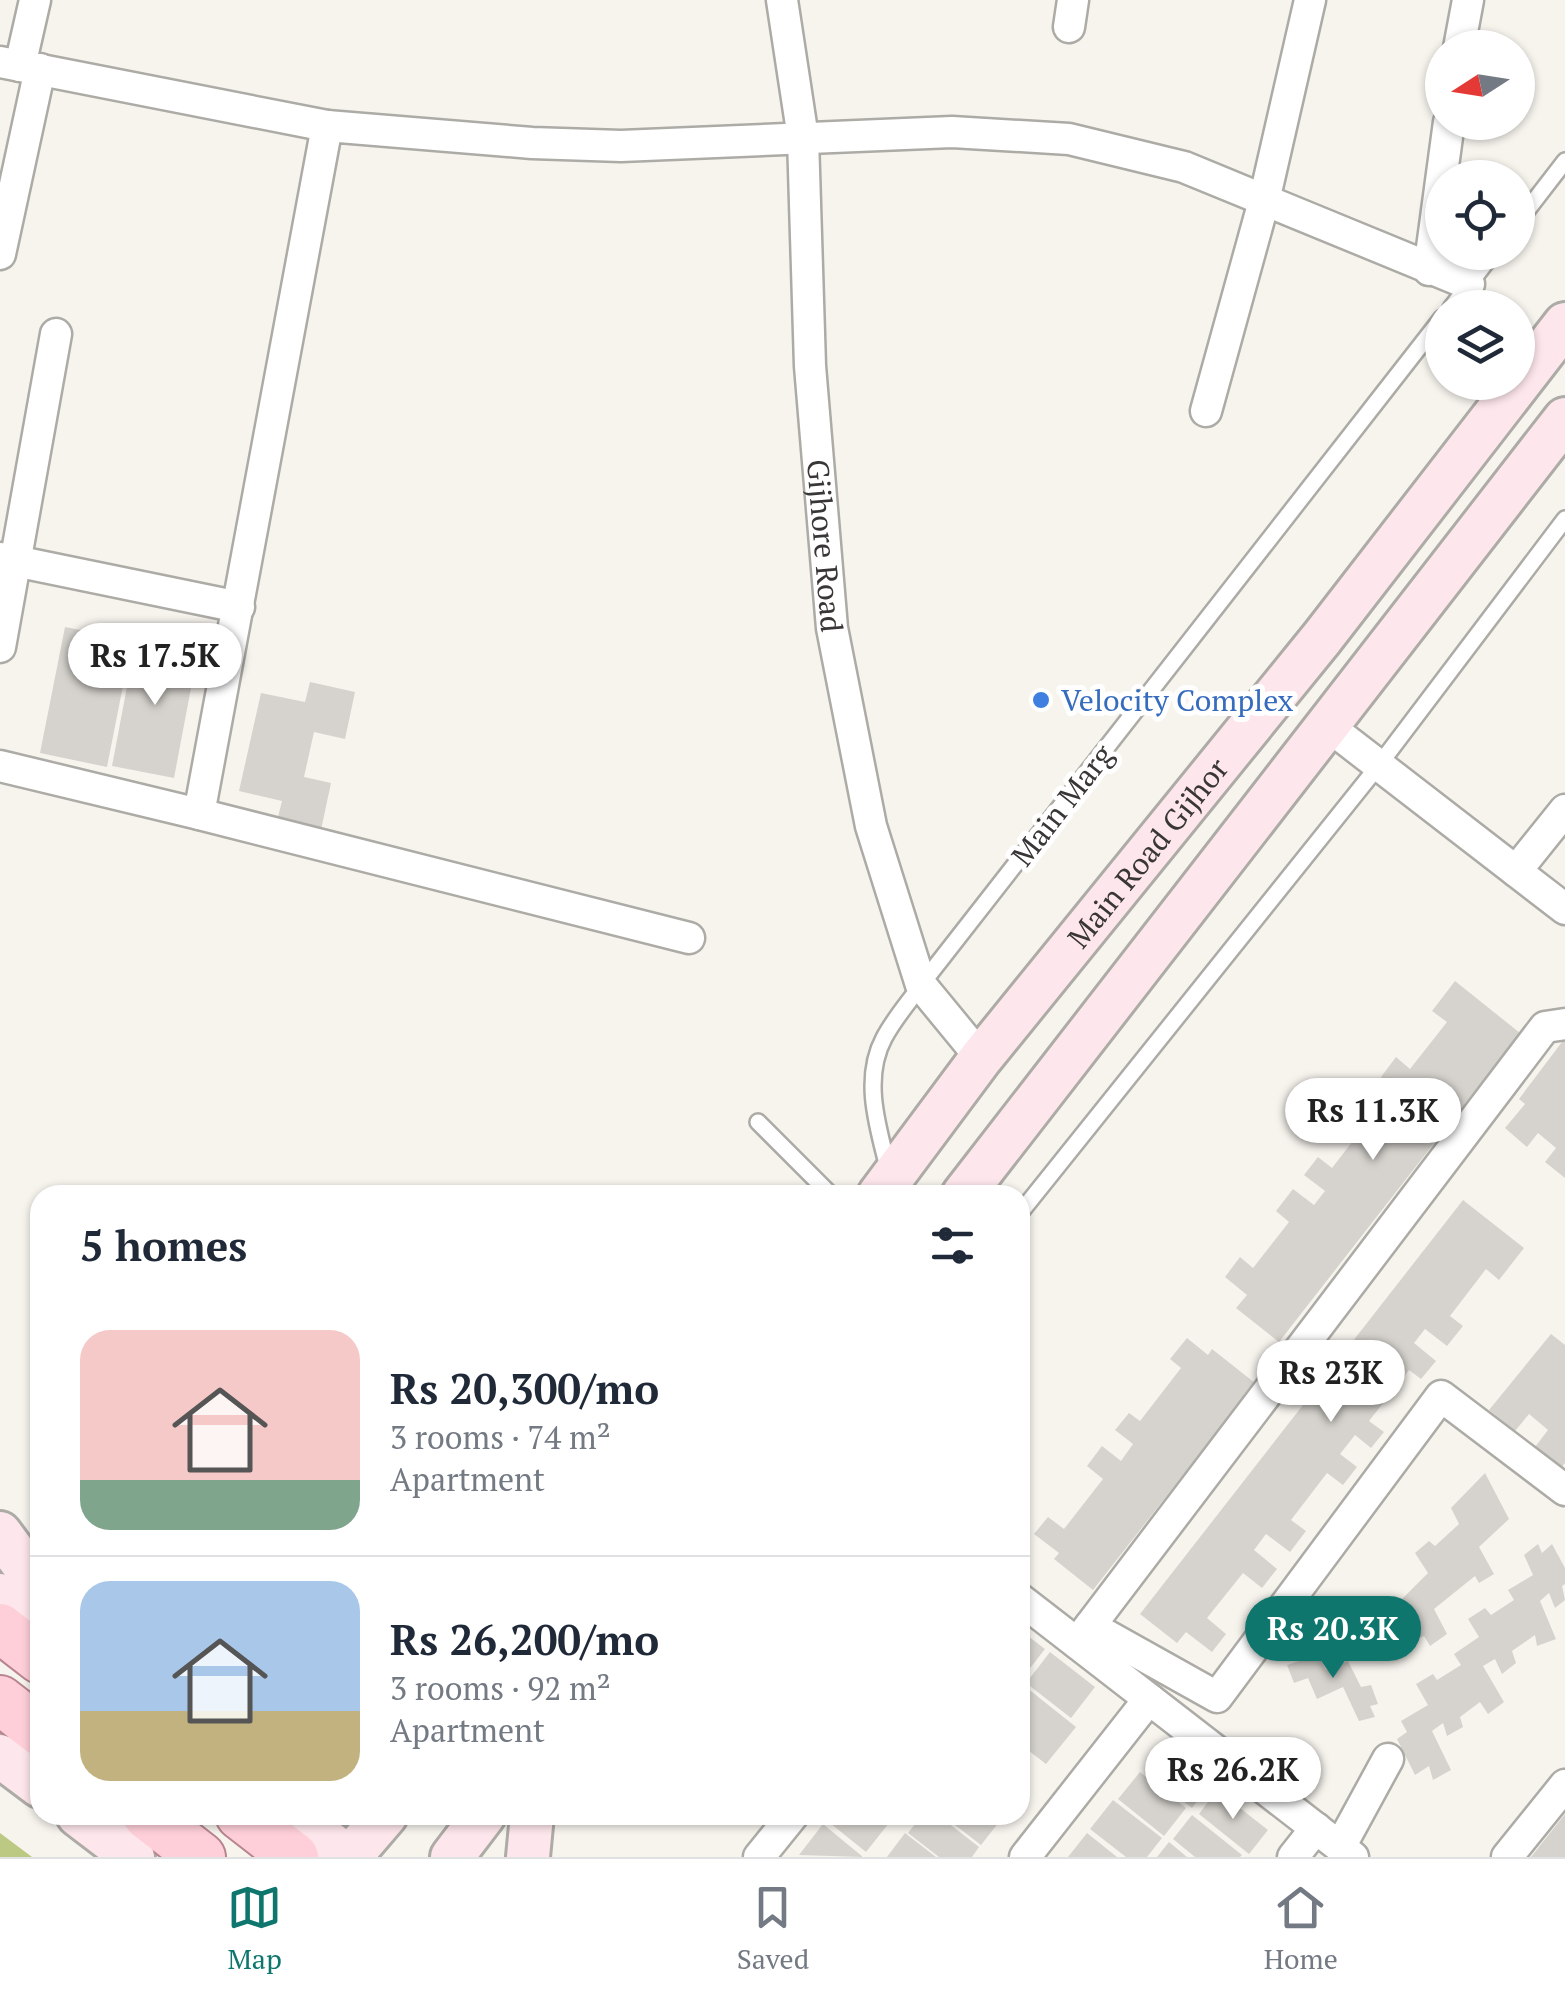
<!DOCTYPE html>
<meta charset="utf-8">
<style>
:root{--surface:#fff;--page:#f2f2f3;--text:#1f2937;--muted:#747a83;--line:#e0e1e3;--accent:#0f766e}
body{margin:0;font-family:"PT Serif",serif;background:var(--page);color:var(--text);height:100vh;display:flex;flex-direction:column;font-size:38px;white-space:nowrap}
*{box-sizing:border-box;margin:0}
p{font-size:32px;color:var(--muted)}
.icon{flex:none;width:55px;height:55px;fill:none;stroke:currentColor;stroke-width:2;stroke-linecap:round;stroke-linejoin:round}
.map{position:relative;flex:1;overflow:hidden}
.side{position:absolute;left:30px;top:1185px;width:1000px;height:640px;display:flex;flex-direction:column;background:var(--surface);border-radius:30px;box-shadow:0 2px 8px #0004}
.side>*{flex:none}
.needle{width:65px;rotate:258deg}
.tools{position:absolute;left:1425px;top:30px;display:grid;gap:20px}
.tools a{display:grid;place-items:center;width:110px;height:110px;border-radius:50%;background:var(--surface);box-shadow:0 2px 8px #0004;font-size:50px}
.price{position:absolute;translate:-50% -85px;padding:0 22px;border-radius:35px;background:#fff;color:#222;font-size:32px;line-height:65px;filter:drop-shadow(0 2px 5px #0008)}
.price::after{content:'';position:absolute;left:50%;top:60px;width:30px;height:22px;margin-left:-15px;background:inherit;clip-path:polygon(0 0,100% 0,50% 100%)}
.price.selected{background:var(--accent);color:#fff}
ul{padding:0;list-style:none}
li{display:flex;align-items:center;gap:30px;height:250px;padding:0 50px}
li+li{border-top:2px solid var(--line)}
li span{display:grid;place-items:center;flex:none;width:280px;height:200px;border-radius:30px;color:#555}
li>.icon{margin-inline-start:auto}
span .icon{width:120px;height:120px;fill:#fffc;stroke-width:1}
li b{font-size:42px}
h2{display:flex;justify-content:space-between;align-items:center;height:120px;padding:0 50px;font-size:42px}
.tab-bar{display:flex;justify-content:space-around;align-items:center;height:140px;border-top:2px solid var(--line);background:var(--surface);font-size:28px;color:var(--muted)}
.tab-bar a{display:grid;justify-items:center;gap:5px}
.tab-bar .selected{color:var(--accent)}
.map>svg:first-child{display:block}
.green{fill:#bbc982}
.building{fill:#d6d3ce}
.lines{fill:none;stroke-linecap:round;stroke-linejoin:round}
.lane-casing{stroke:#adaba6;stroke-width:20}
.street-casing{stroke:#adaba6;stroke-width:35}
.secondary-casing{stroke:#adaba6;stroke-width:48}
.primary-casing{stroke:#b8858f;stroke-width:52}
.lane{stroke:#fff;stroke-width:15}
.street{stroke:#fff;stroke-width:30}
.secondary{stroke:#fee7ec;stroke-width:42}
.primary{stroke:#fecfd9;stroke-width:48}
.shop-dot{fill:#3f7fe0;stroke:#fff;stroke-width:4}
.labels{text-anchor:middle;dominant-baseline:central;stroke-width:10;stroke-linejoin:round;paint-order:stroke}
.street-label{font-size:30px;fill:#383735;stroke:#fff}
.shop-label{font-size:30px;fill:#366cbe;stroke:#fff;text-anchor:start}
</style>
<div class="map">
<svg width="1565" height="1857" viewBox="0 0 1565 1857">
<rect width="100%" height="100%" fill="#f7f4ee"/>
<!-- green -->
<path class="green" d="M0,1833L32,1857H0Z"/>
<!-- building -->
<path class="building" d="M65,627L132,640L107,767L40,753Z
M136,639L198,651L174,778L112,766Z
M310,682L355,692L345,739L314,732L304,777L331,783L321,830L277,821L282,801L239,791L261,693L305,702Z
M1455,981L1520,1033L1279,1342L1236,1308L1247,1295L1225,1277L1240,1257L1253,1268L1289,1222L1276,1211L1293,1189L1314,1205L1325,1191L1304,1175L1318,1157L1332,1168L1369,1120L1355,1109L1370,1091L1386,1104L1397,1089L1381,1077L1396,1057L1410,1069L1447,1022L1432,1011Z
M1565,1038V1178L1545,1162L1556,1148L1538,1133L1527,1147L1505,1128L1525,1104L1519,1099Z
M1463,1200L1524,1248L1499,1280L1486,1269L1450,1316L1463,1326L1447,1346L1425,1329L1414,1343L1436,1361L1421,1379L1409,1370L1369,1421L1384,1432L1371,1448L1355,1435L1340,1454L1357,1467L1343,1485L1327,1473L1291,1520L1306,1531L1290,1552L1266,1534L1254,1550L1277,1569L1262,1588L1243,1573L1207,1618L1226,1634L1212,1652L1186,1632L1177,1643L1140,1614Z
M1551,1334L1565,1345V1463L1561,1468L1535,1447L1548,1430L1529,1414L1515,1431L1489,1410Z
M1187,1338L1208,1355L1212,1349L1255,1383L1093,1590L1054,1559L1059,1553L1034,1534L1048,1517L1064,1529L1103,1479L1087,1466L1102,1446L1121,1461L1133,1444L1115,1430L1129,1413L1140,1421L1181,1368L1170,1359Z
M1485,1473L1509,1519L1479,1547L1494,1574L1479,1583L1475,1576L1434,1609L1447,1634L1430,1646L1424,1636L1400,1648L1403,1656L1396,1661L1392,1653L1380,1661L1370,1641L1379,1634L1368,1619L1380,1604L1389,1612L1428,1573L1415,1553L1429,1541L1435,1546L1459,1524L1451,1508Z
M1538,1544L1542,1553L1552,1544L1565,1568V1584L1562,1586L1565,1600L1555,1608L1549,1593L1540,1601L1556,1639L1537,1646L1535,1635L1512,1651L1516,1663L1502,1674L1495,1659L1483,1666L1504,1702L1488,1714L1480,1702L1460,1717L1463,1727L1447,1736L1443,1723L1432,1731L1451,1770L1433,1780L1429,1766L1415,1775L1397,1739L1407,1732L1401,1721L1428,1705L1416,1684L1433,1674L1437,1680L1461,1665L1454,1654L1479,1637L1468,1619L1485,1608L1491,1615L1514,1600L1508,1590L1533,1575L1524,1555Z
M1020,1630L1045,1649L1020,1681Z
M1312,1645L1326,1670L1348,1661L1361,1687L1371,1685L1378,1704L1370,1706L1375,1717L1359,1721L1343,1687L1317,1699L1308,1678L1294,1683L1287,1665L1299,1661L1295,1651Z
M1050,1652L1095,1687L1071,1718L1026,1683Z
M1027,1688L1076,1727L1046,1764L1020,1744V1697Z
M1164,1748L1210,1784L1192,1808L1146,1771Z
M1140,1772L1186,1808L1164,1836L1118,1799Z
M1217,1790L1268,1830L1249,1854L1199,1814Z
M1113,1800L1162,1838L1147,1857H1126L1090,1829Z
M1565,1814V1857H1531Z
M820,1815H879L889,1823L866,1852Z
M922,1815H938L979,1847L972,1857H939L908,1833Z
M942,1815H1001L1003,1817L981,1845Z
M1192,1815L1242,1855L1240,1857H1195L1173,1839Z
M823,1824L863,1857L799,1855Z
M905,1833L936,1857H887Z
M1087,1833L1117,1857H1068Z
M1169,1842L1187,1857H1157Z"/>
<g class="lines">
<defs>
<path id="lane" d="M1518,222L1565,161
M1451,308L1494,252
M758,1122L831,1195
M889,1171C878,1128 862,1079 884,1038C894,1019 909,1002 921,985L1442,318
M1020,1213L1379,765L1565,519"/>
<g id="street">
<path id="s1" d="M782,0L803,138L810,366L832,628L871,826L921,985L981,1058"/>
<path d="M1069,27L1073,0"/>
<path d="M1459,48L1468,0"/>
<path d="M0,62L327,126"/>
<path d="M20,66L35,0"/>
<path d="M0,254L40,69"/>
<path d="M1429,270L1449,122"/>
<path d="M1206,411L1264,201L1310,0"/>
<path d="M0,558L239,607"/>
<path d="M0,647L56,334"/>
<path d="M1328,726L1565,909"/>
<path d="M0,766L199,814L327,126L532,143L621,146L952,132L1069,139L1184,167L1469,284"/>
<path d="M199,814L689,938"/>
<path d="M1516,871L1565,810"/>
<path d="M1020,1599L1353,1857"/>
<path d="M1090,1626L1217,1697L1441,1396L1565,1490"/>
<path d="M1077,1643L1545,1027L1565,1024"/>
<path d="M1340,1847L1388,1759"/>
<path d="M759,1857L793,1815"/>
<path d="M1025,1857L1149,1699"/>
<path d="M1293,1857L1316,1828"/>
<path d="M1507,1857L1565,1785"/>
</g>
<g id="secondary">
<path id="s2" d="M879,1195L981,1058L1322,638L1565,324"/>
<path d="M963,1195L1565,419"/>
<path d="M0,1533L40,1587"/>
<path d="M0,1595L40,1625"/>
<path d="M0,1756L40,1786"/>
<path d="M78,1815L133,1857"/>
<path d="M293,1815L348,1857"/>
<path d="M350,1857L386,1815"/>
<path d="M452,1857L484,1815"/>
<path d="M528,1857L532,1815"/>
</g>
<path id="primary" d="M0,1628L40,1659
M0,1700L40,1731
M147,1815L201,1857
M240,1815L294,1857"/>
</defs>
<!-- lane casing -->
<use href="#lane" class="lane-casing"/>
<!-- street casing -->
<use href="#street" class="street-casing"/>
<!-- secondary casing -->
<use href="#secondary" class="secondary-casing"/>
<!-- primary casing -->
<use href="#primary" class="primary-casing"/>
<!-- lane -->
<use href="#lane" class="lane"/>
<!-- street -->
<use href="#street" class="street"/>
<!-- secondary -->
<use href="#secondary" class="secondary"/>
<!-- primary -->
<use href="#primary" class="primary"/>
</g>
<!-- markers -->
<circle class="shop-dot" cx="1041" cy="700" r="10"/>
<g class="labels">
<!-- street labels -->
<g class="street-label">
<text stroke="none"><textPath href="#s1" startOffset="548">Gijhore Road</textPath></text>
<text transform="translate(1062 805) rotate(-52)">Main Marg</text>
<text stroke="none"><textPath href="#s2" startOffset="435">Main Road Gijhor</textPath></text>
</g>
<!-- shop labels -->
<g class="shop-label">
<text x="1061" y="700">Velocity Complex</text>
</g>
</g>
</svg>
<div class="tools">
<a><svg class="needle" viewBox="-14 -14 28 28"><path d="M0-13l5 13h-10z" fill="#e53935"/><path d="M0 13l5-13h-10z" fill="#747a83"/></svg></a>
<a><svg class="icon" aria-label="locate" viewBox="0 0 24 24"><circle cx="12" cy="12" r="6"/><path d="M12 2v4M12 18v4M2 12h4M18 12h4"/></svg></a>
<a><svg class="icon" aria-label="layers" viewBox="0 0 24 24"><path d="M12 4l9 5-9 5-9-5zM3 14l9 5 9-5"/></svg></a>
</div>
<b class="price" style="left:155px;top:708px">Rs 17.5K</b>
<b class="price" style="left:1373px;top:1163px">Rs 11.3K</b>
<b class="price" style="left:1331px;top:1425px">Rs 23K</b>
<b class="price selected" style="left:1333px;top:1681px">Rs 20.3K</b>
<b class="price" style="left:1233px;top:1822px">Rs 26.2K</b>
<section class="side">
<h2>5 homes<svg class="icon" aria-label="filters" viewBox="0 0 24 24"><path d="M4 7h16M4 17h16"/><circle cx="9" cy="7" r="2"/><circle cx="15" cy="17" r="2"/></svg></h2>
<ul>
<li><span style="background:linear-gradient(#f6c9c9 75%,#7fa58c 0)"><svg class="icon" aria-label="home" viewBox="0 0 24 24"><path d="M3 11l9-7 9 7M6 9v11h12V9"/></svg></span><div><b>Rs 20,300/mo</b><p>3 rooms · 74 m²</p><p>Apartment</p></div></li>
<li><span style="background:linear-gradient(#a9c7e8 65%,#c2b280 0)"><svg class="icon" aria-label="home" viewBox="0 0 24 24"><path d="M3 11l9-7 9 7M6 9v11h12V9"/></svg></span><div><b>Rs 26,200/mo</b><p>3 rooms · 92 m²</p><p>Apartment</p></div></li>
</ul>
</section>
</div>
<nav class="tab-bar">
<a class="selected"><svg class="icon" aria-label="map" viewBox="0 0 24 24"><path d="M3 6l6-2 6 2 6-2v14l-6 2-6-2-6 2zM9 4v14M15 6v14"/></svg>Map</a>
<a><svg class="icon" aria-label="saved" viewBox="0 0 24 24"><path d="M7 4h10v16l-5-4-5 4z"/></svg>Saved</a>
<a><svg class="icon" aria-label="home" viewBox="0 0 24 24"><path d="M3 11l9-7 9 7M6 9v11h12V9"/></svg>Home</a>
</nav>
